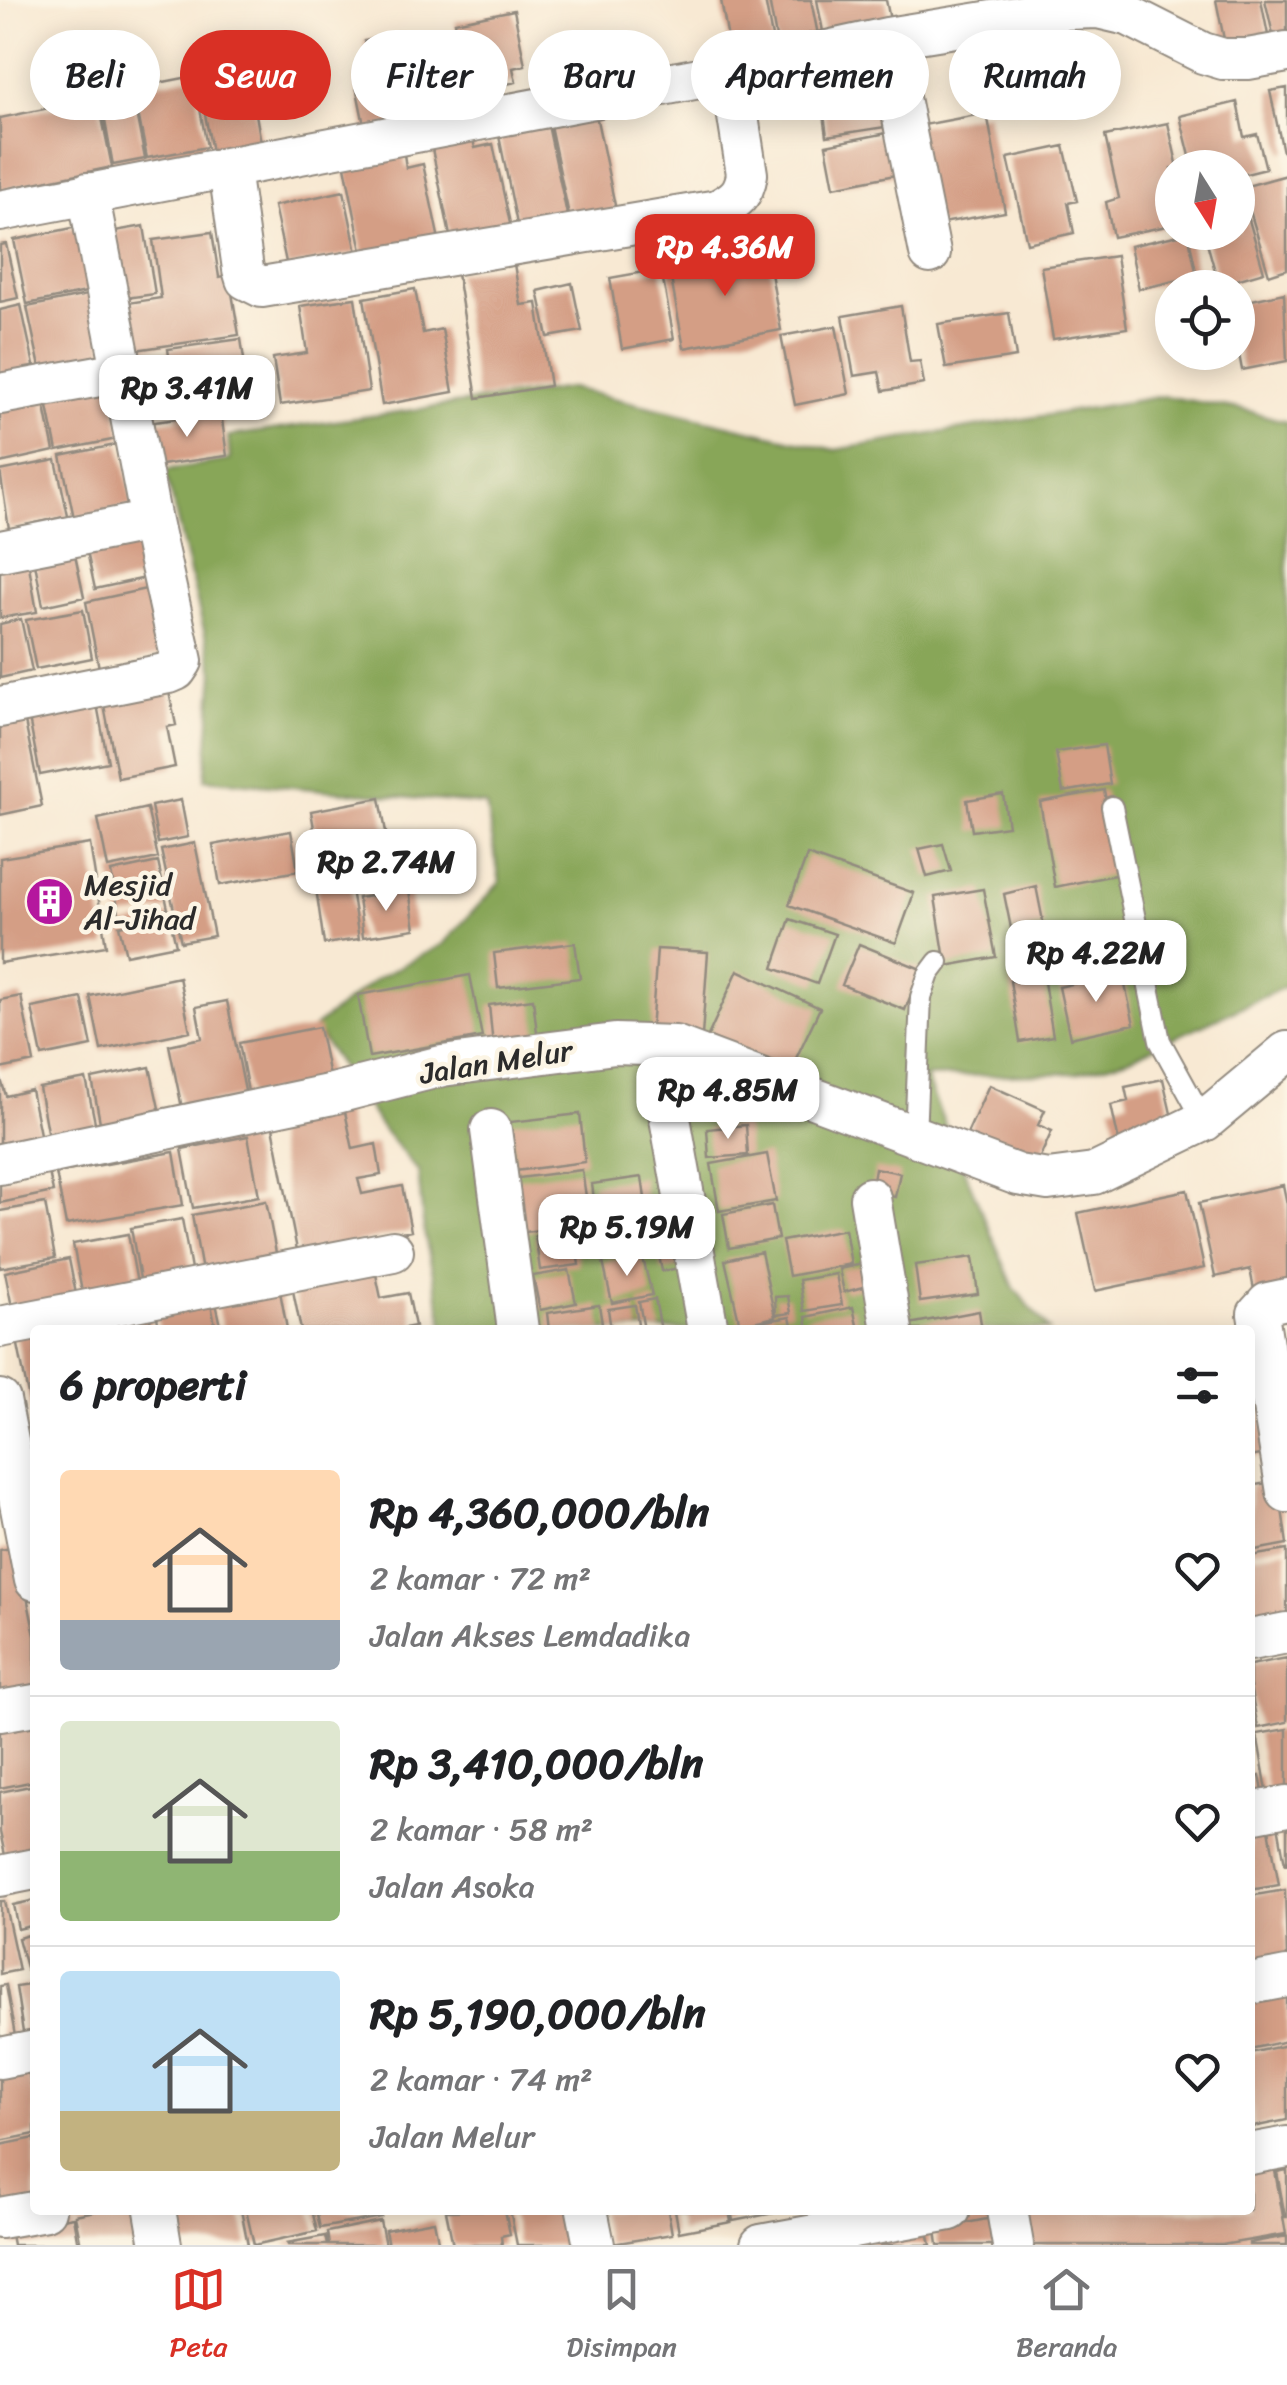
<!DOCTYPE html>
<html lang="id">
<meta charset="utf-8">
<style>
:root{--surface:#fff;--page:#f2f2f2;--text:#202124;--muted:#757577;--line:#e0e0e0;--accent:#d93025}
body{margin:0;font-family:Sriracha,sans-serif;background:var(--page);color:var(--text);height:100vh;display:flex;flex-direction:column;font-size:38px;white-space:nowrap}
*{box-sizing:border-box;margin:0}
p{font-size:32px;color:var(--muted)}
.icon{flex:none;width:55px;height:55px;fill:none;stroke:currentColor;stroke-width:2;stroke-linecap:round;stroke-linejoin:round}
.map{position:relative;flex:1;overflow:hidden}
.side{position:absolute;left:30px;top:1325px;width:1225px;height:890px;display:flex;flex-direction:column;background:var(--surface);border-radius:10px;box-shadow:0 5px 25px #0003}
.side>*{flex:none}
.hud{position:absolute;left:30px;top:30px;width:1228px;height:90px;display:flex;gap:20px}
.needle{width:65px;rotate:169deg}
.controls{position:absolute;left:1155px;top:150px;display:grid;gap:20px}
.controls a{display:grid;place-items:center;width:100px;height:100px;border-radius:50%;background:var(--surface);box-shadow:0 5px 25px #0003;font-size:50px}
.price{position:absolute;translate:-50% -85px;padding:0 22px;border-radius:20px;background:#fff;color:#222;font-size:32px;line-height:65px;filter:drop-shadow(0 2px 5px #0008)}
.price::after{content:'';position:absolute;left:50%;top:60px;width:30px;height:22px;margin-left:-15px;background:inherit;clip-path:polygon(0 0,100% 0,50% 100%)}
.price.on{background:var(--accent);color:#fff}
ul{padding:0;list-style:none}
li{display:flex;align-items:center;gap:30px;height:250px;padding:0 30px}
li+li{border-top:2px solid var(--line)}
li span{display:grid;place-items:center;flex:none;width:280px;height:200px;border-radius:10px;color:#555}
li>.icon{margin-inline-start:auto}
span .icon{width:120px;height:120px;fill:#fffc;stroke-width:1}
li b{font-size:42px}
h2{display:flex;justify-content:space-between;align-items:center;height:120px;padding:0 30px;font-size:42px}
.chip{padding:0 35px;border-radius:45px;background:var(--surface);box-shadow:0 5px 25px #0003;font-size:35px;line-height:90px}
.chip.on{background:var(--accent);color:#fff}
.tab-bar{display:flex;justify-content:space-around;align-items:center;height:140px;border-top:2px solid var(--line);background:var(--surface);font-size:28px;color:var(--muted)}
.tab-bar a{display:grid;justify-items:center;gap:5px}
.tab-bar .on{color:var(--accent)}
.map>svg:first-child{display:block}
.forest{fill:#88a659;stroke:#5a6842;stroke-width:2.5}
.building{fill:#d49e85}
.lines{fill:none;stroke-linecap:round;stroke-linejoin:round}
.service-casing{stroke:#928a7f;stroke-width:24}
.minor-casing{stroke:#928a7f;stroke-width:44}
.service{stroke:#fff;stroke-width:20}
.minor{stroke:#fff;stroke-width:40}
.labels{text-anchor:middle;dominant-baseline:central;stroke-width:9;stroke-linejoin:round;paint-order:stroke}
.poi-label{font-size:30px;fill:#2b2b2b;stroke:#fcf5e5;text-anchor:start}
.street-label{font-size:30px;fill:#2b2b2b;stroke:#fcf5e5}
</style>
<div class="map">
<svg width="1287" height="2245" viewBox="0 0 1287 2245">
<rect width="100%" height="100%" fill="#fcf5e5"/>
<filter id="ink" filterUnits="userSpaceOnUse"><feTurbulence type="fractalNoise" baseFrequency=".01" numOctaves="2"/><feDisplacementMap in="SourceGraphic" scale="20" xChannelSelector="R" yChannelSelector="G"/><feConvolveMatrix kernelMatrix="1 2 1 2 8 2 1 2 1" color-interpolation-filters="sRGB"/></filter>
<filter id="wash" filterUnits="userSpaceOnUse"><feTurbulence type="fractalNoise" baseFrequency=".0048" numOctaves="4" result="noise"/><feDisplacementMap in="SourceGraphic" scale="40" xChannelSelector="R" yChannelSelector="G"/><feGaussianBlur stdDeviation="2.25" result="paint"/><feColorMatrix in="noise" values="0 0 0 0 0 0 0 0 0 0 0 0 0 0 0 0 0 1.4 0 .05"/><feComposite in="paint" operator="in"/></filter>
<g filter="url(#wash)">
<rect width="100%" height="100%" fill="#f8e9d3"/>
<!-- forest -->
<path class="forest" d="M570,388L835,450L1164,396L1245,410L1287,422V986L1128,1059L1076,1073L925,1077L1014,1288L1049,1330H445L424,1232L418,1171L381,1127L314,1027L376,979L443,944L500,882L486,805L205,779L214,672L165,470L230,460L228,436Z"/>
<g id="blocks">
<!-- building -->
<path class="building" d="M721,0H765L774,48L731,56Z
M769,0H811L819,40L778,48Z
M817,0H886L891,25L824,37Z
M1216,0H1261L1270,45L1227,54Z
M1265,0H1287V40L1275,43Z
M514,10L525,65L513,68L516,82L469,92L455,22Z
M403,34L406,49L453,40L463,87L412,98L416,120L365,130L354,76L370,73L364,41Z
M247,62L261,143L212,152L197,71Z
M194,76L207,147L147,158L133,88Z
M878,77L885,127L827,136L820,86Z
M1287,88V151L1283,152L1270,91Z
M132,92L145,159L113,165L101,99Z
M98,98L112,167L0,190V118Z
M1237,102L1244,137L1257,134L1266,169L1238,176V168H1193L1180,116Z
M987,113L1005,212L931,225L913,127Z
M596,115L616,210L570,220L550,125Z
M1168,123L1178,168H1172V225L1113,237L1106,202L1119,198L1105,136Z
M548,125L569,224L519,234L499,136Z
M892,132L900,174L834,187L826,145Z
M472,135L475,148L493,144L512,233L452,245L431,144Z
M1064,146L1077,201L1068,203L1074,233L1027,243L1008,158Z
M404,154L406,168L423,164L439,240L363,256L345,166Z
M1287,175V269L1269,275L1243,187Z
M344,191L357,253L287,267L274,206Z
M1245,206L1264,272L1219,285L1204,232H1238V208Z
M82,226L96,290L27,304L14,240Z
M144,226L155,294L126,298L115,231Z
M212,232L219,277L229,275L239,335L135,350L128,303L161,298L153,240Z
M1188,233L1197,276L1139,289L1130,246Z
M6,244L18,298L0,302V245Z
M767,250L781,330L684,348L669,268Z
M1116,256L1127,328L1053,339L1041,267Z
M514,264L521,305L537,303L550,386L477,398L457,274Z
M661,269L674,339L622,349L610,278Z
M572,283L582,331L548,337L538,291Z
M415,289L423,333L442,329L453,392L382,405L364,298Z
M1284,293L1287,361L1242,370L1238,349V303Z
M92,294L105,354L40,367L27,307Z
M355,298L369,391L280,405L273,358L307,353L300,306Z
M21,305L35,370L0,377V310Z
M901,306L910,362L920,361L924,384L883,391L879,372L854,376L843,316Z
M1009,313L1016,357L946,368L938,324Z
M836,326L849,394L795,405L781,336Z
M241,339L251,407L178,417L168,349Z
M109,374L122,438L57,451L44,387Z
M41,388L54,451L0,463V397Z
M221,413L227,456L153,466L147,423Z
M120,444L133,506L74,518L61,456Z
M56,460L68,516L9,529L0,471Z
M141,530L150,577L95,589L85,542Z
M74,550L84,597L43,606L34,558Z
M28,560L37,612L0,618V565Z
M155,587L168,654L99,668L86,602Z
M83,610L92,658L36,669L26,620Z
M21,619L32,671L0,678V624Z
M166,678L176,725L167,727L175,767L118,778L101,690Z
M95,694L108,762L40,775L27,708Z
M23,712L42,806L0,815V717Z
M1104,745L1110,784L1063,792L1056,752Z
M1104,790L1120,874L1055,887L1040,802Z
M1003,794L1008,826L972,831L967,800Z
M380,798L388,844L364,848L367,866L344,870L341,853L319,857L311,811Z
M181,800L188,837L158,843L151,806Z
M147,808L158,858L108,868L98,819Z
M291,831L298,871L220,885L213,845Z
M438,840L444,872L405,879L399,847Z
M195,843L214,936L181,942L161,850Z
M90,844L106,946L0,963V858Z
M943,844L951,871L927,877L919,849Z
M807,855L914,893L896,943L789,905Z
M158,862L168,909L120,918L111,872Z
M350,883L359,939L324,944L316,888Z
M1036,886L1044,926L1012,933L1004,894Z
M983,889L996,957L946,966L935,897Z
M409,890L415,929L363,937L358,898Z
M169,915L176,945L126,955L119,926Z
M790,919L835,934L817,984L773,968Z
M1120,925L1128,968L1049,981L1042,938Z
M575,943L580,978L498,988L494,953Z
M859,944L921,969L905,1010L842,985Z
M657,949L708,952L702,1036L651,1032Z
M738,970L820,1008L789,1073L708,1036Z
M1122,972L1134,1024L1070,1038L1059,987Z
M470,975L482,1037L369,1057L358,995Z
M1043,976L1053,1036L1020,1042L1010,981Z
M179,977L190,1031L101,1050L90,996Z
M21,996L34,1062L0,1069V1000Z
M82,998L92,1046L42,1056L32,1008Z
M533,999L538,1041L493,1046L489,1005Z
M227,1001L246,1096L182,1108L169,1045L202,1038L196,1007Z
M319,1027L330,1081L249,1097L239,1043Z
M150,1067L162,1122L102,1133L92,1079Z
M0,1076L6,1096L31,1090L42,1144L0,1152Z
M86,1079L97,1132L49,1142L39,1088Z
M1163,1079L1175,1131L1119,1142L1111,1105L1128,1101L1125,1087Z
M989,1085L1045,1110L1038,1125L1052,1131L1036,1166L966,1136Z
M344,1107L353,1149L376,1144L381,1175L358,1179L362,1194L402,1186L411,1231L298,1255L272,1122Z
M580,1114L585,1162L515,1171L510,1122Z
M746,1125L748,1155L709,1158L707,1129Z
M248,1136L259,1196L193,1208L182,1149Z
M174,1152L183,1205L66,1225L56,1173Z
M767,1154L776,1201L719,1211L711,1164Z
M875,1168L900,1173L895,1197L871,1192Z
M582,1170L590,1223L518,1233L511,1179Z
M49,1172L53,1192L0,1203V1181Z
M642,1177L652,1248L601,1254L592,1184Z
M1283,1185L1287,1204V1293L1256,1300L1250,1269L1215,1277L1199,1203Z
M1187,1190L1204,1268L1095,1291L1078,1213Z
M266,1201L278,1263L203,1277L192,1215Z
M45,1203L55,1258L0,1268V1211Z
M772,1205L778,1239L729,1248L723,1214Z
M182,1219L191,1270L140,1279L131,1228Z
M672,1222L680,1268L662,1271L653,1225Z
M845,1229L851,1264L789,1276L782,1241Z
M574,1231L579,1265L540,1270L535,1236Z
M128,1234L137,1283L82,1292L73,1244Z
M761,1252L775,1317L740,1325L725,1260Z
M642,1254L652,1295L612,1303L603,1262Z
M973,1257L978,1294L920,1302L915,1265Z
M69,1259L77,1299L13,1312L5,1272Z
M863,1264L868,1286L844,1292L839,1269Z
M374,1265L381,1298L408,1293L415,1326L394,1330H301L291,1281Z
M569,1270L576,1303L540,1310L533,1276Z
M836,1274L842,1305L804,1311L799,1280Z
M279,1286L287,1329L222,1330L215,1299Z
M788,1296L791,1313L776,1315L775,1297Z
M210,1299L216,1330H159L156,1309Z
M655,1299L661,1330H644L639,1302Z
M599,1305L603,1330H549L547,1313Z
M635,1305L639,1330H611L608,1309Z
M853,1307L858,1330H808L806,1317Z
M148,1309L152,1330H88Z
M1287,1309V1394L1266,1313Z
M979,1311L982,1330H911L909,1324Z
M790,1317L793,1330H751L750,1324Z
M35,1332V1420H33L16,1335Z
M1258,1398L1269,1453L1250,1457V1400Z
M1278,1481L1287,1544L1250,1551V1486Z
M17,1547L35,1636V1700L0,1708V1550Z
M1287,1550V1616L1250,1622V1556Z
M1287,1658V1722L1258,1728L1250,1685V1665Z
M35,1713V1781L0,1788V1720Z
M1287,1729V1798L1269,1802L1257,1734Z
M1252,1767L1254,1777L1260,1776L1265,1801L1250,1804Z
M35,1785V1854L6,1860L0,1832V1792Z
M1287,1823V1864H1285L1278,1825Z
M1269,1829L1279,1885L1250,1890V1832Z
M1285,1890L1287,1958L1250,1965V1896Z
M35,1900V1925L18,1929L13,1905Z
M0,1901H4L19,1970L0,1974Z
M35,1933V1969L27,1971L18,1938Z
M35,1984V2037L24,2039L16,1987Z
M6,1985L15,2036L0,2039V1986Z
M1287,1987V2041L1250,2049V1994Z
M1287,2045V2120L1253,2127L1250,2053Z
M26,2059L35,2106V2134L0,2141V2064Z
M35,2138V2207L0,2214V2145Z
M1274,2165L1286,2234L1222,2245H1025L1023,2210H1250V2170Z
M1287,2170V2217H1285L1277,2172Z
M100,2210H146L152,2245H81L75,2215Z
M175,2210H241L248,2245H181Z
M246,2210H312L317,2231L254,2245Z
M316,2210H379L381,2217L320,2228Z
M505,2210L510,2234L501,2236L502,2245H453L446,2211Z
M510,2210H578L584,2245H517Z
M599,2210H668L672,2234L606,2245Z
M675,2210H729L731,2222L679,2232Z
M731,2210H779V2212L733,2221Z
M73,2217L78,2245H13L10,2229Z
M997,2217L1002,2245H938L936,2229Z
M380,2221L385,2245H329L327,2232Z
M434,2221L439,2245H388L385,2230Z
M927,2227L931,2245H873L872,2237Z
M325,2236L327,2245H288L287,2243Z
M1287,2236V2245H1249V2243Z"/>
</g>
</g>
<g filter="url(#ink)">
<use href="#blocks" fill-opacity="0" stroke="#928a7f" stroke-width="2.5"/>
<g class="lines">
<defs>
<path id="service" d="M1112,807L1160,1041L1204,1121
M915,1137L921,997L929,974L938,962"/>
<path id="minor" d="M887,38L930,253
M229,169L243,269L246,279L262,287L718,210C736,200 744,194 747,174L731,72
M0,211L731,72L887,38L1066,9L1098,8L1128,15L1203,53L1223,59H1248L1287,52
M0,394L121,372
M0,551L151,521
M0,707L169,673L176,670L182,661L151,521L88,193
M668,1107L708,1330
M491,1130L518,1330
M0,1164L328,1095L442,1066L615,1044L675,1046L1018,1175L1048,1180L1094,1174L1204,1121L1287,1052
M870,1198L892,1330
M1287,1299L1268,1303L1258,1314L1287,1492
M0,1327L393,1251
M0,1400L35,1580
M1250,1640L1287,1633
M0,1711L35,1705
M1250,1813L1287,1806
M0,1876L35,1869
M1250,1984L1287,1977
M0,2058L35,2051
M1250,2154L1287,2147
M155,2210L161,2245
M587,2210L594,2245
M1007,2210L1013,2245
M0,2218L45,2210
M761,2245L950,2210"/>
</defs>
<!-- service casing -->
<use href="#service" class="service-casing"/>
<!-- minor casing -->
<use href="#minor" class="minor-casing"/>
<!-- service -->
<use href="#service" class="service"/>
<!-- minor -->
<use href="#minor" class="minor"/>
</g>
</g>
<!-- icons -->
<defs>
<symbol id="building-disc" viewBox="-11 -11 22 22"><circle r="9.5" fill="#b5179e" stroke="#fcf5e5"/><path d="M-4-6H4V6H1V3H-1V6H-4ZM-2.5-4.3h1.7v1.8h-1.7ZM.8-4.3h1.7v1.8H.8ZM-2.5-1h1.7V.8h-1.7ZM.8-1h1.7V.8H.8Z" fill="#fff"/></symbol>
</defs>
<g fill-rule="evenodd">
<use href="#building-disc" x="22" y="874" width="55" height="55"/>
</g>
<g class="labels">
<!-- poi labels -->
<g class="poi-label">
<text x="84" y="885">Mesjid<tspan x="84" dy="34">Al-Jihad</tspan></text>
</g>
<!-- street labels -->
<g class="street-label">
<text transform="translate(496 1062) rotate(-9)">Jalan Melur</text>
</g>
</g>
</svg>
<div class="controls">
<a><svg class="needle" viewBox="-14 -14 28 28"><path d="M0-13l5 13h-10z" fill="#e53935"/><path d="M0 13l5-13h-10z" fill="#757577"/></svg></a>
<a><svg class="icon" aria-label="locate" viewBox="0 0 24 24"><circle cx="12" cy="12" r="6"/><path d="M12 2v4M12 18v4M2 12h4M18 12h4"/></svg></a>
</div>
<b class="price on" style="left:725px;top:299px">Rp 4.36M</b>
<b class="price" style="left:187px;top:440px">Rp 3.41M</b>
<b class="price" style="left:386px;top:914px">Rp 2.74M</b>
<b class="price" style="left:1096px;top:1005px">Rp 4.22M</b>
<b class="price" style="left:728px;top:1142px">Rp 4.85M</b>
<b class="price" style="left:627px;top:1279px">Rp 5.19M</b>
<div class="hud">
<a class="chip">Beli</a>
<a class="chip on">Sewa</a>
<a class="chip">Filter</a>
<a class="chip">Baru</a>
<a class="chip">Apartemen</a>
<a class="chip">Rumah</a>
</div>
<section class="side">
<h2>6 properti<svg class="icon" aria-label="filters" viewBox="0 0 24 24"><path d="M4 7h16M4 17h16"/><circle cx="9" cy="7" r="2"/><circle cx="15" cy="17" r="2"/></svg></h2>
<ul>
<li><span style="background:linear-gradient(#ffd9b3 75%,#9aa5b1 0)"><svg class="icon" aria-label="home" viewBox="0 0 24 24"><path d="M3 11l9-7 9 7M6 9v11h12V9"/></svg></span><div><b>Rp 4,360,000/bln</b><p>2 kamar · 72 m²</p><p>Jalan Akses Lemdadika</p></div><svg class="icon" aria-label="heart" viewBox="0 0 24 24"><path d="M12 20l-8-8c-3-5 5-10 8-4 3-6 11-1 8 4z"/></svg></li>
<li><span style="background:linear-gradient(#dfe7d0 65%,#8fb573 0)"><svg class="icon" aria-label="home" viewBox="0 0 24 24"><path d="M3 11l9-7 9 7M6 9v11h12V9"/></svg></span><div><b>Rp 3,410,000/bln</b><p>2 kamar · 58 m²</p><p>Jalan Asoka</p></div><svg class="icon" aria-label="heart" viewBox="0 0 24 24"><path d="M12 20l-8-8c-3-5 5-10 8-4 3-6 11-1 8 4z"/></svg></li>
<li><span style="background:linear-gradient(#bfe0f5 70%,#c2b280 0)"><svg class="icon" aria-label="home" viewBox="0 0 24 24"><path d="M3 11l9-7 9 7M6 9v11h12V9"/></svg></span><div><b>Rp 5,190,000/bln</b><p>2 kamar · 74 m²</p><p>Jalan Melur</p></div><svg class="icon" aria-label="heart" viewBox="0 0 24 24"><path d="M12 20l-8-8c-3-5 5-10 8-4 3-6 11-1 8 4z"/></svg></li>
</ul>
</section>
</div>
<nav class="tab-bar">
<a class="on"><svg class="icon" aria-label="map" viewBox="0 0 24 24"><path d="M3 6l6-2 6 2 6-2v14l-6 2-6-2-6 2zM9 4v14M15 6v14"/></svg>Peta</a>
<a><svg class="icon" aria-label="saved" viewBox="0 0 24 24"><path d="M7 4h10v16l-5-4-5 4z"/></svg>Disimpan</a>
<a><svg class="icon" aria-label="home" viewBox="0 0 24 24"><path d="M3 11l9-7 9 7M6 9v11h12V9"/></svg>Beranda</a>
</nav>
